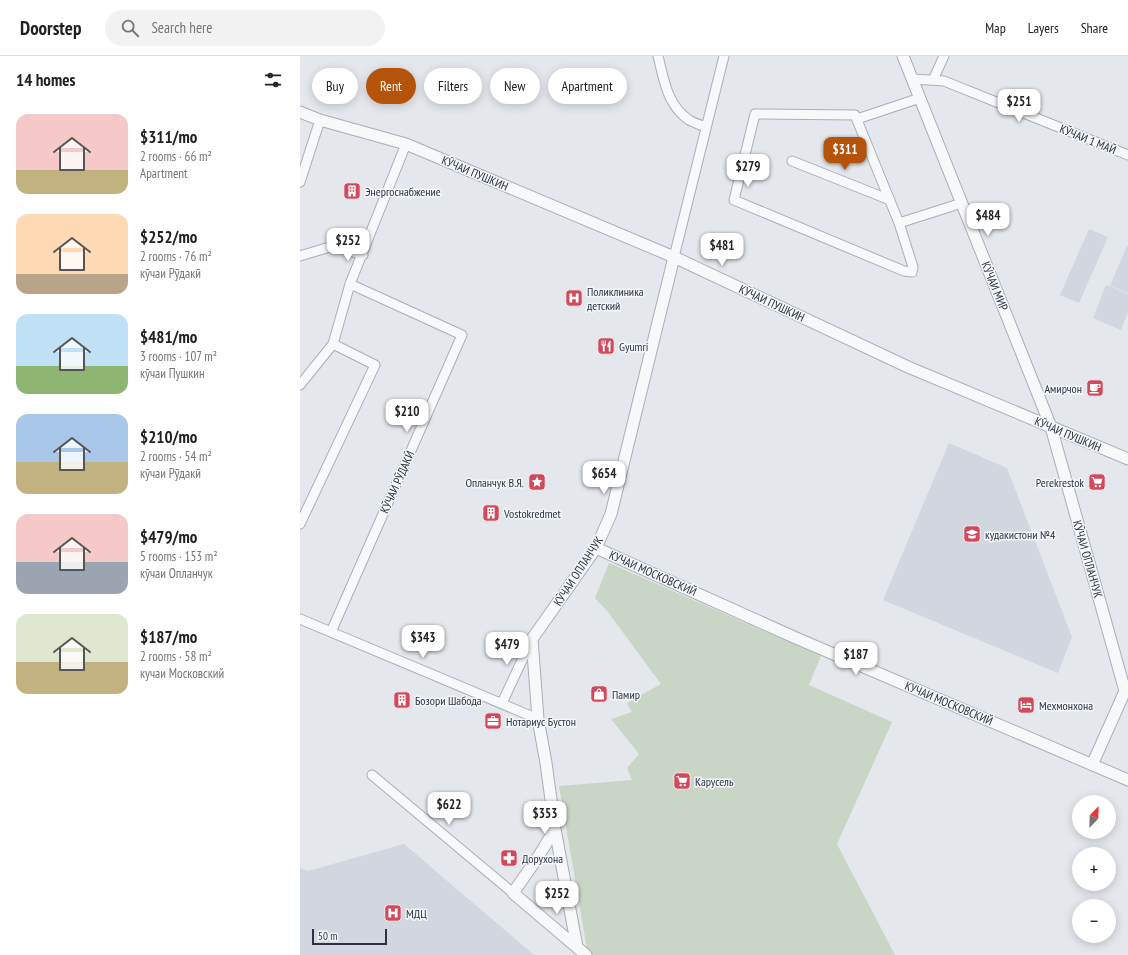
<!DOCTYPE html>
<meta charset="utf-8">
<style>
:root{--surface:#fff;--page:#f2f2f2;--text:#202124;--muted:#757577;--line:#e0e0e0;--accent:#b45309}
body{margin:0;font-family:"PT Sans Narrow",sans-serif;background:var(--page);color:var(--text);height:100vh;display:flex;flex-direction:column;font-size:15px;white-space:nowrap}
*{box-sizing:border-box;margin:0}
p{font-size:13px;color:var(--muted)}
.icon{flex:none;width:22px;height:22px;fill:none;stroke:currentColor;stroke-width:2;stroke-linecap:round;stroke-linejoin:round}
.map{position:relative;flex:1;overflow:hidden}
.drawer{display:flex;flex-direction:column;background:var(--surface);width:300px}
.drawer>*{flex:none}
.banner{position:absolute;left:12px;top:12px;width:380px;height:36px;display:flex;gap:8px}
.needle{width:26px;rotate:23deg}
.tools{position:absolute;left:772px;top:739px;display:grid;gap:8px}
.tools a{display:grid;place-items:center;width:44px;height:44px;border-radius:50%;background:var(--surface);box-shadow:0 2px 10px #0003;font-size:20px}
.scale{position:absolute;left:12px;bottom:10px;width:75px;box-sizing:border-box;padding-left:4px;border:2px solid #2b3445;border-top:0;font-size:11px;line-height:14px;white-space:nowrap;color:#2b3445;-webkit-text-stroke:3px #f4f6f9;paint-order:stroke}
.price{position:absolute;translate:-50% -34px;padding:0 9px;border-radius:8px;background:#fff;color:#222;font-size:13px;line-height:26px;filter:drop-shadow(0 1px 2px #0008)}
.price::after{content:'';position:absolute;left:50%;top:24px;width:12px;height:9px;margin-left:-6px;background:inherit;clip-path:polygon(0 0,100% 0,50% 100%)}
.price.active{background:var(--accent);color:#fff}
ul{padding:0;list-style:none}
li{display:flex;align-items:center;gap:12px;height:100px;padding:0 16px}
li span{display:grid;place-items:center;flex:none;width:112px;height:80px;border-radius:12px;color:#555}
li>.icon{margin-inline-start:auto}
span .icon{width:48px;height:48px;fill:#fffc;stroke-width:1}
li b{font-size:17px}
h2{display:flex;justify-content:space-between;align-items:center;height:48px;padding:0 16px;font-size:17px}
.pill{padding:0 14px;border-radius:18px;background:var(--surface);box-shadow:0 2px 10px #0003;font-size:14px;line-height:36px}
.pill.active{background:var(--accent);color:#fff}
header{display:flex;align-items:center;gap:24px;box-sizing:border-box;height:56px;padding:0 20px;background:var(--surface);border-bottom:1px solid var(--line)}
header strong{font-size:19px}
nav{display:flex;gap:22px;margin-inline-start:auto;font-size:14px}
.search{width:280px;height:36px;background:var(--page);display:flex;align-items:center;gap:10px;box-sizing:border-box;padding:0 14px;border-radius:22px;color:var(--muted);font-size:15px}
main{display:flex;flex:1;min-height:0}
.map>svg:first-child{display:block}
.built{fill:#d2d6de}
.green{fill:#c9d6c5}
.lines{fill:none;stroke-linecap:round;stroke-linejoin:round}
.minor-casing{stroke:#a9aeb7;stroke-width:11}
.tertiary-casing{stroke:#a9aeb7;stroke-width:13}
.minor{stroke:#f7f8fa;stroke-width:9}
.tertiary{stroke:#f7f8fa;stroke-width:11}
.labels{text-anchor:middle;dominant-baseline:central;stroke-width:3;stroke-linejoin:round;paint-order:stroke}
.street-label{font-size:12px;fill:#2b3445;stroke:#f4f6f9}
.poi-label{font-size:12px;fill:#2b3445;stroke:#f4f6f9;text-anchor:start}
</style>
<header>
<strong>Doorstep</strong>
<div class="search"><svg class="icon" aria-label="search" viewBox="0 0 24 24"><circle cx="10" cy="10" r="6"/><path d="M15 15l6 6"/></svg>Search here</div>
<nav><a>Map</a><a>Layers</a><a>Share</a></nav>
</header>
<main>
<section class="drawer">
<h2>14 homes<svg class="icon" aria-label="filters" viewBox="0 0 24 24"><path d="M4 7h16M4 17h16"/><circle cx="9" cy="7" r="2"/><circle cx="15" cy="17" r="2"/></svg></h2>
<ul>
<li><span style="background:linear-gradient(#f6c9c9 70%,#c2b280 0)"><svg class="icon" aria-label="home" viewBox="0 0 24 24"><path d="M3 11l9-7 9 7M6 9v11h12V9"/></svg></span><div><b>$311/mo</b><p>2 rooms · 66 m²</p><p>Apartment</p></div></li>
<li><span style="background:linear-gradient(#ffd9b3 75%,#b9a48a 0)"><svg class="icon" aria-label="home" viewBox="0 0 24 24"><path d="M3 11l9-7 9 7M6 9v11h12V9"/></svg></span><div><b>$252/mo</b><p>2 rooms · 76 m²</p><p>кӯчаи Рӯдакӣ</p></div></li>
<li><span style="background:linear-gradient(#bfe0f5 65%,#8fb573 0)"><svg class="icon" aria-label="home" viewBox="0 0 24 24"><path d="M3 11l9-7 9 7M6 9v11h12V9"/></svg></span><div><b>$481/mo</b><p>3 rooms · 107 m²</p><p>кӯчаи Пушкин</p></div></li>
<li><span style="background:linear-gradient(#a9c7e8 60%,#c2b280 0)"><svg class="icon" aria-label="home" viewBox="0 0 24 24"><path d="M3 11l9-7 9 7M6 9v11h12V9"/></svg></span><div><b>$210/mo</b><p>2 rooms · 54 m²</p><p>кӯчаи Рӯдакӣ</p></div></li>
<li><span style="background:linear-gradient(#f6c9c9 60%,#9aa5b1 0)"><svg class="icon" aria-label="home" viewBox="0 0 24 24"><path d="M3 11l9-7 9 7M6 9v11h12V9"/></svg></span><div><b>$479/mo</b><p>5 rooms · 153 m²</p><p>кӯчаи Опланчук</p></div></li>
<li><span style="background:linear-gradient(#dfe7d0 60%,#c2b280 0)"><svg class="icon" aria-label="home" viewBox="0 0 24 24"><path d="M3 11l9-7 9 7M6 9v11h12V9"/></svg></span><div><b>$187/mo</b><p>2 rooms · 58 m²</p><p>кучаи Московский</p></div></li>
</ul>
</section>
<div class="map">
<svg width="828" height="899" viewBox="0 0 828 899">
<rect width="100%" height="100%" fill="#e4e7ec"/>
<!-- built -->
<path class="built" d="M789,173L808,181L779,247L760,239Z
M827,190L828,191V237L810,230Z
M806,229L828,238V256L821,274L793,262Z
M649,387L707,412L772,581L758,617L583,544Z
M104,788L234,899H0V812L8,815Z"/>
<!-- green -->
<path class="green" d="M309,507L521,600L509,629L592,666L537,788L595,899H288L259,730L332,724L327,712L339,698L311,663L332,656L327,647L361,628L308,556L295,542Z"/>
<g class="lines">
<defs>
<path id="minor" d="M358,0C364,24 367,49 389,64C394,67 401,69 406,71
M613,23L644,25L828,99
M633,24L644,0
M557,63L620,42
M492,105L590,144
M0,126L20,64
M599,167L555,59L455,58L434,144L604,215L612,216L613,211L599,167L662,147
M0,200L33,190L63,199
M374,201L424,0
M0,329L33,288L50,228L106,88
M0,468L75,309L33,288
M0,563L238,663
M31,576L162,279L50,228
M202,647L232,583
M72,719L213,837"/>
<path id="tertiary" d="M603,0L751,371L825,635L792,709
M0,56L20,64L106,88L374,201L608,311L828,403
M296,492L496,582L828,724
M255,773L238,801L213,837L286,899
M277,891L255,773L246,707L238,663L232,583L296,492L311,458L374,201"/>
</defs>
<!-- minor casing -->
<use href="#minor" class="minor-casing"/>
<!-- tertiary casing -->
<use href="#tertiary" class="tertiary-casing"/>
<!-- minor -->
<use href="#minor" class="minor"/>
<!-- tertiary -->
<use href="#tertiary" class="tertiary"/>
</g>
<!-- icons -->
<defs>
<symbol id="building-square" viewBox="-11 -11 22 22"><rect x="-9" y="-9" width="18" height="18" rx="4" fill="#d1495b" stroke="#f4f6f9"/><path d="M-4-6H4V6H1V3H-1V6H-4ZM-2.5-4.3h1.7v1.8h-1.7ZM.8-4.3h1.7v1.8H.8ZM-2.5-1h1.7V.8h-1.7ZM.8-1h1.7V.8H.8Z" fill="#fff"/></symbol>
<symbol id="hospital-square" viewBox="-11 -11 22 22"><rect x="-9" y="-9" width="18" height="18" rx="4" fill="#d1495b" stroke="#f4f6f9"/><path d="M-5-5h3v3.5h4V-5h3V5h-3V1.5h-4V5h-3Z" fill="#fff"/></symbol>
<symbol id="restaurant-square" viewBox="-11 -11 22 22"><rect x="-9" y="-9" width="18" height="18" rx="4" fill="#d1495b" stroke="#f4f6f9"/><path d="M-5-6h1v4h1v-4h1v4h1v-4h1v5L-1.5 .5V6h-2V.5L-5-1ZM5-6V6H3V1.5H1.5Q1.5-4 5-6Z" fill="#fff"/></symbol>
<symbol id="cafe-square" viewBox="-11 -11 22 22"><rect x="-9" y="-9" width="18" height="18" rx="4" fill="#d1495b" stroke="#f4f6f9"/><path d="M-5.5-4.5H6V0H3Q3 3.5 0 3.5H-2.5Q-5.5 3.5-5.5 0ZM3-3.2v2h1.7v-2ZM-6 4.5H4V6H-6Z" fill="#fff"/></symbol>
<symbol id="sight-square" viewBox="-11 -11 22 22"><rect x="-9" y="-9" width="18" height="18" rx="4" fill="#d1495b" stroke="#f4f6f9"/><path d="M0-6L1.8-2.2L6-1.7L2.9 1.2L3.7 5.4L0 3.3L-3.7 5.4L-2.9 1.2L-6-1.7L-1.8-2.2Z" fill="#fff"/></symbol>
<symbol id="supermarket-square" viewBox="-11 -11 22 22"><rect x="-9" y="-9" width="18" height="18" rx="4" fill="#d1495b" stroke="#f4f6f9"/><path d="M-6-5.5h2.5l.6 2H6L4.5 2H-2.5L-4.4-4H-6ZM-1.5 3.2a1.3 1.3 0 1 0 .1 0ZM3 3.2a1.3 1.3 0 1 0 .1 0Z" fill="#fff"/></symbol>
<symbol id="school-square" viewBox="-11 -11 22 22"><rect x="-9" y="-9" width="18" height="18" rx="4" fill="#d1495b" stroke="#f4f6f9"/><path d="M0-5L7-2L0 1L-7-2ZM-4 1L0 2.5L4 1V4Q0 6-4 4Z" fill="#fff"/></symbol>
<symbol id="shop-square" viewBox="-11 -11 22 22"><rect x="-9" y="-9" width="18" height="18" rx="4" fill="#d1495b" stroke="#f4f6f9"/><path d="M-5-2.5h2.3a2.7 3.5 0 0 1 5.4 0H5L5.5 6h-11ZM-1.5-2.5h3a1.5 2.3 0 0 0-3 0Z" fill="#fff"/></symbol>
<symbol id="hotel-square" viewBox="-11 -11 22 22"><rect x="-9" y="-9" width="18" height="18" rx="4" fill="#d1495b" stroke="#f4f6f9"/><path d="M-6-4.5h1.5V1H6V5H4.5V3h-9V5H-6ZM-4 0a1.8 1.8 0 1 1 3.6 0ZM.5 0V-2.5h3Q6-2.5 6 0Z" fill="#fff"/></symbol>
<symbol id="office-square" viewBox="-11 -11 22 22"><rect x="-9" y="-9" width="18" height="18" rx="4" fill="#d1495b" stroke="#f4f6f9"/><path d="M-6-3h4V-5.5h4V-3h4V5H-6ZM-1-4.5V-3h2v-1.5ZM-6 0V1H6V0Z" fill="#fff"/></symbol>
<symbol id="pharmacy-square" viewBox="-11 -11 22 22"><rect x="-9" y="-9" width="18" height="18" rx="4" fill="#d1495b" stroke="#f4f6f9"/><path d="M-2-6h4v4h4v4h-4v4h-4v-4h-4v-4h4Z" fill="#fff"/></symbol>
</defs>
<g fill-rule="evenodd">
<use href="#building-square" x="42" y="125" width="20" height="20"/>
<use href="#hospital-square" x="264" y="232" width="20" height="20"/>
<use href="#restaurant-square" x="296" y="280" width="20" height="20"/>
<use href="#cafe-square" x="785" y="322" width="20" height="20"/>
<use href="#sight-square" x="227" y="416" width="20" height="20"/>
<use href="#supermarket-square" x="787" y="416" width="20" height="20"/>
<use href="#building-square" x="181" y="447" width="20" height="20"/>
<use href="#school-square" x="662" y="468" width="20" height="20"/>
<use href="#shop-square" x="289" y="628" width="20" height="20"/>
<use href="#building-square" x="92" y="634" width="20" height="20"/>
<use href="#hotel-square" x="716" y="639" width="20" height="20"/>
<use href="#office-square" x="183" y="655" width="20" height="20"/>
<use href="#supermarket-square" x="372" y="715" width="20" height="20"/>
<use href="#pharmacy-square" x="199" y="792" width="20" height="20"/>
<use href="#hospital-square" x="83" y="847" width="20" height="20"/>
</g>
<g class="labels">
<!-- street labels -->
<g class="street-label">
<text transform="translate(788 83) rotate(22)">КӮЧАИ 1 МАЙ</text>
<text transform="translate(175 117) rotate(23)">КӮЧАИ ПУШКИН</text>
<text transform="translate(695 230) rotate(68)">КӮЧАИ МИР</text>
<text transform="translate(472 247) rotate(25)">КӮЧАИ ПУШКИН</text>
<text transform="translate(768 378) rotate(23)">КӮЧАИ ПУШКИН</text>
<text transform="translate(97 426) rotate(-66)">КӮЧАИ РӮДАКӢ</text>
<text transform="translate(788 503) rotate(74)">КӮЧАИ ОПЛАНЧУК</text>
<text transform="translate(278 515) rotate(-57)">КӮЧАИ ОПЛАНЧУК</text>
<text transform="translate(353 517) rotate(24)">КУЧАИ МОСКОВСКИЙ</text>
<text transform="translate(649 647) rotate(23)">КУЧАИ МОСКОВСКИЙ</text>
</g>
<!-- poi labels -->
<g class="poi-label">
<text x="65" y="135">Энергоснабжение</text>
<text x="287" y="235">Поликлиника<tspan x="287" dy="14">детский</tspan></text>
<text x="319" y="290">Gyumri</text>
<text x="782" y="332" text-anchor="end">Амирчон</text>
<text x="224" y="426" text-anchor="end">Опланчук В.Я.</text>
<text x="784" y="426" text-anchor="end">Perekrestok</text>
<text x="204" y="457">Vostokredmet</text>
<text x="685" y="478">кудакистони №4</text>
<text x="312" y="638">Памир</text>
<text x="115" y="644">Бозори Шабода</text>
<text x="739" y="649">Мехмонхона</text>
<text x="206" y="665">Нотариус Бустон</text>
<text x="395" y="725">Карусель</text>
<text x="222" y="802">Дорухона</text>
<text x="106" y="857">МДЦ</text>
</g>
</g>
</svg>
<div class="tools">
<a><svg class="needle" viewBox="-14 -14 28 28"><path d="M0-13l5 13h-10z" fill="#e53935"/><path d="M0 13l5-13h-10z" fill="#757577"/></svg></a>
<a>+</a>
<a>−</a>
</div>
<div class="scale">50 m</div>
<b class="price" style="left:719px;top:67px">$251</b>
<b class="price active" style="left:545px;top:115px">$311</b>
<b class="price" style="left:448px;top:132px">$279</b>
<b class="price" style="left:688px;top:181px">$484</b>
<b class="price" style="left:48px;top:206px">$252</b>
<b class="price" style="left:422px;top:211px">$481</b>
<b class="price" style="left:107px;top:377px">$210</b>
<b class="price" style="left:304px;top:439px">$654</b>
<b class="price" style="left:123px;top:603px">$343</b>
<b class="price" style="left:207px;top:610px">$479</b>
<b class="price" style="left:556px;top:620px">$187</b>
<b class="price" style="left:149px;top:770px">$622</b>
<b class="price" style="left:245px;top:779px">$353</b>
<b class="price" style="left:257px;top:859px">$252</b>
<div class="banner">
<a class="pill">Buy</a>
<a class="pill active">Rent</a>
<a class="pill">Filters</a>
<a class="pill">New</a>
<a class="pill">Apartment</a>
</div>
</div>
</main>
